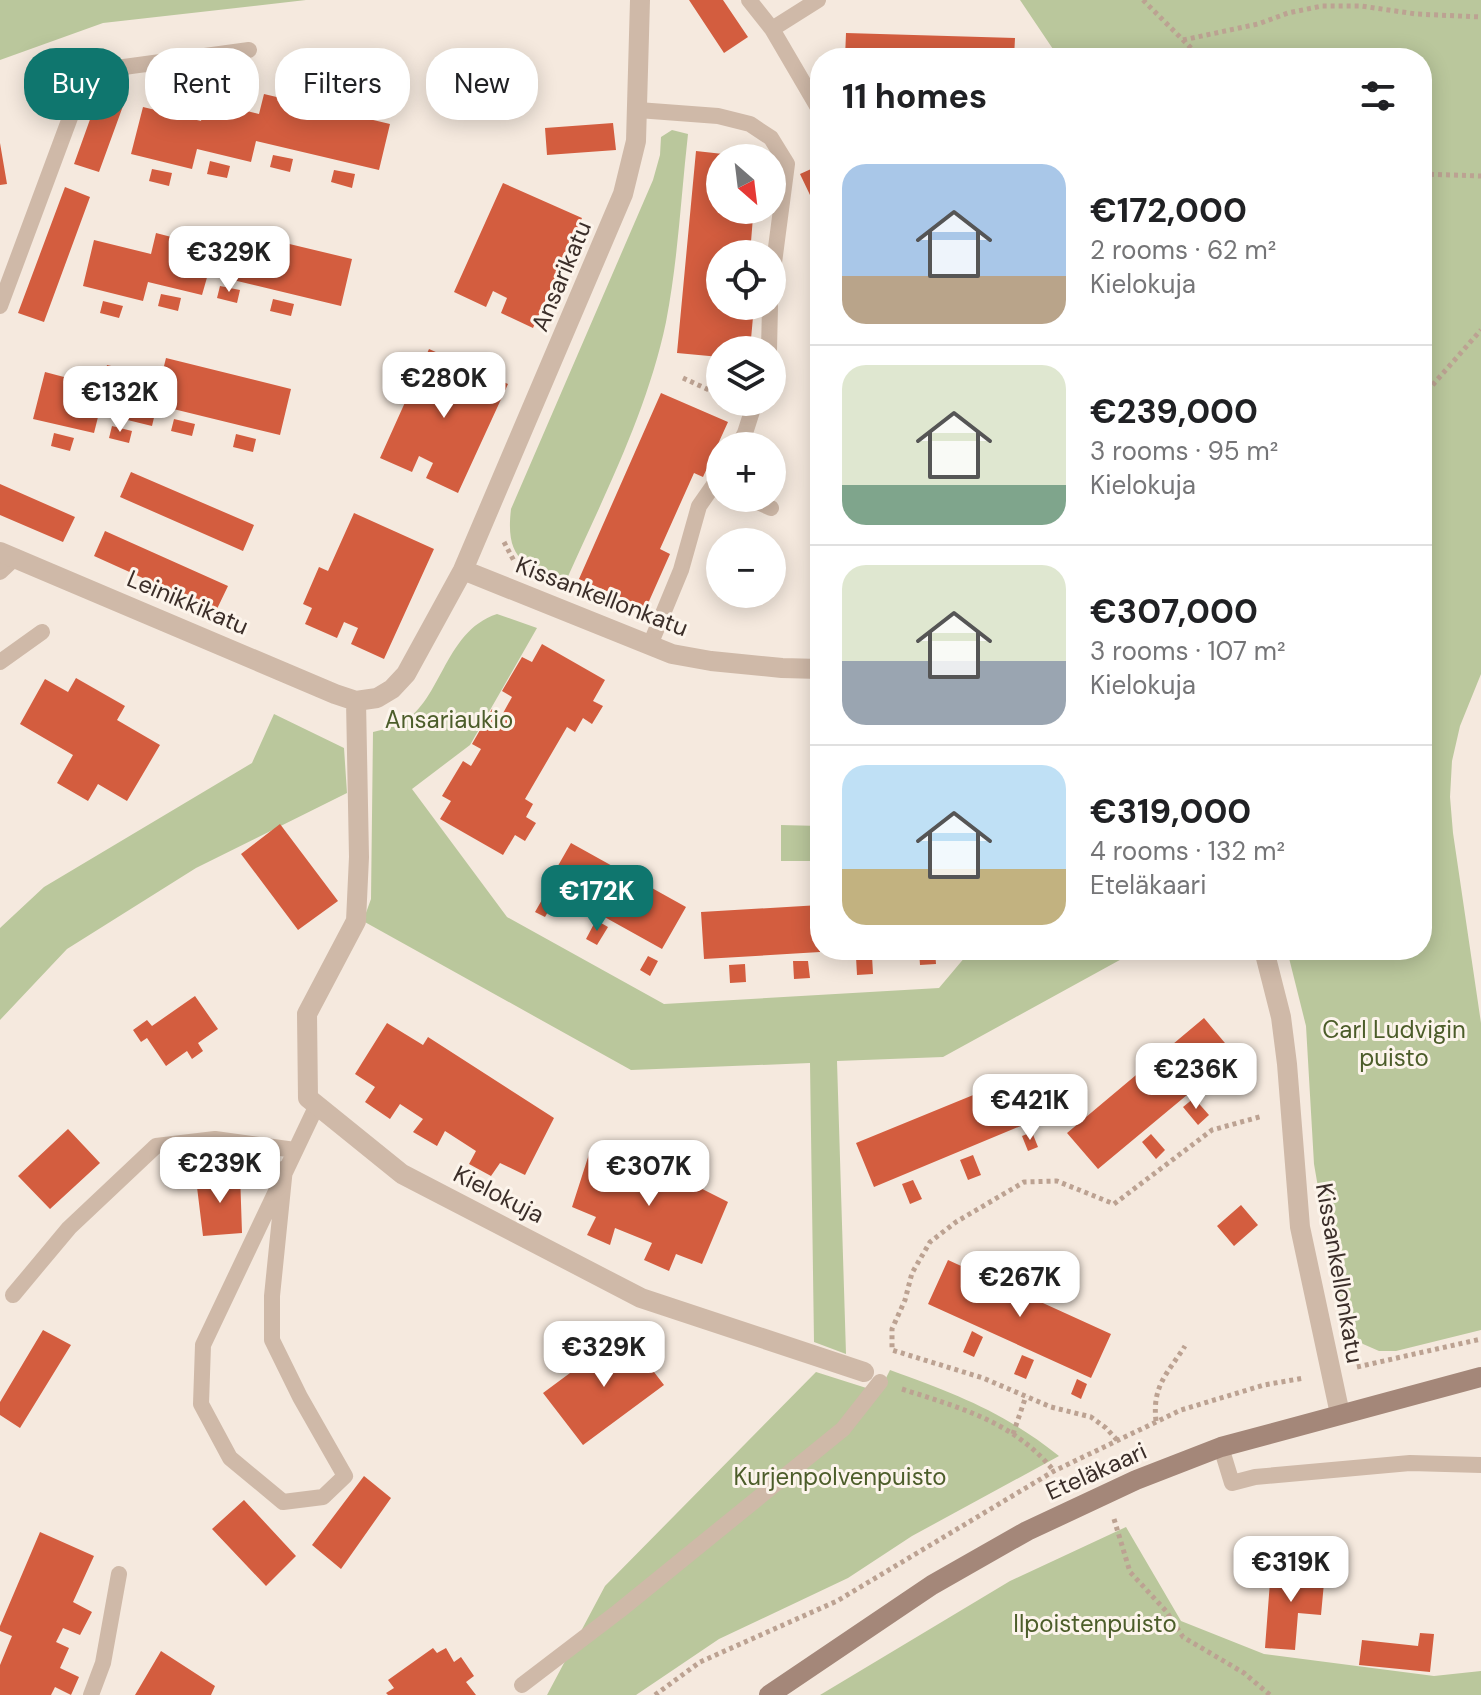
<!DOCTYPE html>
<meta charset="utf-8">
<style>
:root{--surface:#fff;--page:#f6f6f6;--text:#202124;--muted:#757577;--line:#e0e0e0;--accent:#0f766e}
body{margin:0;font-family:"DM Sans",sans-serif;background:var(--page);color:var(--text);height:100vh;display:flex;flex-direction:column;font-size:30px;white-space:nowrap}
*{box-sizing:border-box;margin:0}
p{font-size:26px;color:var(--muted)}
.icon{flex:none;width:44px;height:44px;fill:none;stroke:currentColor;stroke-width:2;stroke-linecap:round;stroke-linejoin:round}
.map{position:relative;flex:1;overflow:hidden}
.side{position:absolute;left:810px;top:48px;width:622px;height:912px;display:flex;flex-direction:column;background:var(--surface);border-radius:32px;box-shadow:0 4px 20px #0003}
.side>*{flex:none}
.guide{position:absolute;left:24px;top:48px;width:666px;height:72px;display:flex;gap:16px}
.needle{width:52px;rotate:152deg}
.fabs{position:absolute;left:706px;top:144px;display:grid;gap:16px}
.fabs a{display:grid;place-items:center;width:80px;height:80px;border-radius:50%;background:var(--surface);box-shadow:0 4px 20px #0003;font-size:40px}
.price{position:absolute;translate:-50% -68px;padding:0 18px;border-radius:16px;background:#fff;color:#222;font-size:26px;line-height:52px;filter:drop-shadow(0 2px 4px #0008)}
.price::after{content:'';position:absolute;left:50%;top:48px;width:24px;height:18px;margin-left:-12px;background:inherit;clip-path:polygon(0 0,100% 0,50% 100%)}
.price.on{background:var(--accent);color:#fff}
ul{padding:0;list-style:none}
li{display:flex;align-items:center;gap:24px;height:200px;padding:0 32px}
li+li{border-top:2px solid var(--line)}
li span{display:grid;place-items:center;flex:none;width:224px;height:160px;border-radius:24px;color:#555}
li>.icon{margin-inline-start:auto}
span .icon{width:96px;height:96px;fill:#fffc;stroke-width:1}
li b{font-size:34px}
h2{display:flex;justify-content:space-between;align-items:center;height:96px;padding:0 32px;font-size:34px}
.tag{padding:0 28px;border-radius:32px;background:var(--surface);box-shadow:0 4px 20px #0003;font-size:28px;line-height:72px}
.tag.on{background:var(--accent);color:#fff}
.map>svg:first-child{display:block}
.green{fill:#bac79c}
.building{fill:#d35d3f}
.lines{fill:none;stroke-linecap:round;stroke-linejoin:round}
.path{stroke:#bca292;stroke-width:5;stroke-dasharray:4 4;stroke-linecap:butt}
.service{stroke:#cfb9a8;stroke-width:16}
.minor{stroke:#cfb9a8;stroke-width:20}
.secondary{stroke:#a48779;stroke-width:20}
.labels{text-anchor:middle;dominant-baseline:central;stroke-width:6;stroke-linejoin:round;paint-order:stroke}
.street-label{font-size:24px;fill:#3b2e29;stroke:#fcf4eb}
.park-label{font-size:24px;fill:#4c5d2a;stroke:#fcf4eb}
</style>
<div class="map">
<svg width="1481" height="1695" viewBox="0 0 1481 1695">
<rect width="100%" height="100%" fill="#f5e9de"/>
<!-- green -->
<path class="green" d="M0,0H306L103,23L0,60Z
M1020,0H1481V674L1460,726L1452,761L1450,797L1453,833L1481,1023V1330L1396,1351H1379L1363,1344L1350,1333L1344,1318L1325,1228L1314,1164L1306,1026L1287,950H1422V58H1059Z
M672,130L688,134C681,196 678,260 666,322C647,413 603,498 565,583C524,565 505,560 511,509L653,180L660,155L661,137Z
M497,614L537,628L470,745L412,789L507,917L664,1004L939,988L971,950H1138L943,1057L837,1061L846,1354L814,1342L810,1063L631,1070L363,921L371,899L373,732C381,730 390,728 397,725C442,706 442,632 497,614Z
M274,714L344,748L347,793L196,868L67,949L0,1020V928L44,887L252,763Z
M781,825L820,826V861H781Z
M890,1370C958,1395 1002,1411 1059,1456L912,1536L848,1578L719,1639L636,1695H547L605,1586L816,1372L879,1392Z
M1126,1527L1181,1621L1264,1654L1434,1676L1481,1671V1695H820L1010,1581Z"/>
<!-- building -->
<path class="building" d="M689,0H723L748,37L724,53Z
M846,33L1015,38L1014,58H845Z
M102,86L127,95L99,172L74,164Z
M264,94L390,124L379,170L256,141L251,162L197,149L192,169L131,154L143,107L201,121L206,101L259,114Z
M613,123L616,150L547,155L545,128Z
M0,143L7,184L0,185Z
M696,151L741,156V158H720V210H764L763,218L753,217L750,254H720V306H754L750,350H720V357L677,353Z
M273,155L293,159L290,172L270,167Z
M210,161L230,166L227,178L207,174Z
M820,165V216L800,174Z
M152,169L172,173L169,186L149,181Z
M334,170L355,174L352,188L331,182Z
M503,183L582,218L533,328L501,313L507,298L493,291L486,307L454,292Z
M65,187L90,197L44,322L18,313Z
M215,226L352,259L341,306L208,274L202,295L148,282L143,301L83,286L94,240L151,254L156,233L210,247Z
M220,286L240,290L237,303L217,298Z
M161,294L181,298L178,311L158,306Z
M273,299L294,304L291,316L270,311Z
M103,301L123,306L119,318L100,313Z
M429,349L508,384L458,493L426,478L433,463L419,456L412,472L380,458Z
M166,358L291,389L280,435L157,405L152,426L99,413L94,433L33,419L45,372L102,387L107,365L161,378Z
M661,393L728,422L703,477L694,473L660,549L670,554L646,608L579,579Z
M174,419L195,424L192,436L171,431Z
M112,426L132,431L129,443L109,438Z
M54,433L74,438L70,451L51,446Z
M236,434L256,439L253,452L233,447Z
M131,472L254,525L243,551L120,497Z
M0,484L75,517L63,542L0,515Z
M354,513L434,549L384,659L351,644L358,628L344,622L337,638L305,624L312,608L303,604L319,567L328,571Z
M105,531L228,586L216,611L94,556Z
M542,644L605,680L593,701L603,706L592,724L583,718L575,732L567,727L525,799L533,804L526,817L536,823L525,841L515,835L503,855L440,819L451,801L442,796L463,761L471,766L481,749L472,744L492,709L502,715L512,697L502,691L522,657L532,662Z
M76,678L125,706L117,720L160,745L127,801L98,784L88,801L57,783L73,755L20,724L45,679L68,692Z
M280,824L338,901L298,930L241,854Z
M571,843L686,907L662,949L547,885Z
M543,898L553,903L545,917L535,912Z
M820,905V952L704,959L701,912Z
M596,920L608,927L597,945L586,939Z
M919,950H935L936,964L920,965Z
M648,956L658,961L650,976L640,970Z
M872,956L873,974L857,975L856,957Z
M793,961H808L810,978L794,979Z
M745,964L746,982L730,983L729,965Z
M195,996L218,1029L198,1043L203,1051L192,1059L187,1051L166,1066L147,1038L141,1042L133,1030L147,1020L152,1026Z
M1204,1018L1235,1055L1098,1169L1067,1133Z
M387,1023L423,1045L428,1037L554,1118L525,1175L500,1163L491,1176L469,1164L476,1151L445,1131L437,1146L413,1132L423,1119L400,1104L390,1119L365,1102L375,1087L355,1074Z
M1240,1061L1251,1074L1242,1081L1231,1068Z
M1005,1082L1023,1125L874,1187L856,1143Z
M1194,1098L1209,1115L1198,1125L1183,1107Z
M68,1129L100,1163L50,1209L18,1176Z
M1032,1132L1038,1147L1028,1151L1022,1136Z
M1151,1134L1165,1150L1156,1159L1142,1142Z
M591,1148L630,1167L635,1155L728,1202L702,1264L676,1254L669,1271L644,1260L652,1243L615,1228L610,1245L587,1235L596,1217L572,1207Z
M973,1155L981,1175L968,1180L960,1160Z
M240,1173L242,1233L203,1236L196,1179Z
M913,1180L922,1199L910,1204L902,1184Z
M1241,1205L1258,1225L1234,1246L1217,1226Z
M948,1260L1111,1334L1091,1378L928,1304Z
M43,1330L71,1345L20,1428L0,1415V1402Z
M972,1331L983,1337L974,1357L963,1352Z
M624,1333L664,1385L583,1445L543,1393Z
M1022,1355L1034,1360L1026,1379L1014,1374Z
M1077,1379L1087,1384L1081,1399L1071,1394Z
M364,1476L391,1498L341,1569L312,1545Z
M244,1500L296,1556L266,1586L212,1529Z
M40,1532L94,1556L73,1602L92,1612L80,1635L63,1628L56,1642L69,1648L60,1668L79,1677L71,1695L55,1687L51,1695H0V1665L12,1636L0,1631V1626Z
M1271,1568L1325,1572L1321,1615L1298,1613L1295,1650L1265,1648Z
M1420,1633L1434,1634L1430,1672L1359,1665L1362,1640L1418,1646Z
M433,1648L437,1653L446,1648L454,1662L461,1657L474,1676L466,1682L476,1695H388L386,1693L394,1688L388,1680Z
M161,1651L215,1686L211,1695H135Z"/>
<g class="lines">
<!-- path -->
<path class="path" d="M1143,0L1201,58
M1183,40L1258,24L1288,13L1322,6H1361L1416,14L1481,17
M1422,174L1481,176
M683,378L720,395
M1422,397L1481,330
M504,542L514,561
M1357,1367L1481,1339
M902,1389C960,1408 1013,1421 1054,1471
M1156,1421C1152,1386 1167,1374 1185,1346
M1013,1434L1026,1396
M1117,1440L1106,1428L1091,1417L1051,1407L983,1378L892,1350V1329L905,1300L912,1273L930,1242L956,1222L1024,1182L1057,1181L1114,1204L1212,1130L1263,1116
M1114,1519L1130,1572L1166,1611L1183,1637L1244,1673L1270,1695
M655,1695L700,1662L837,1601L1054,1471L1181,1410L1264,1385L1304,1378"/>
<!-- service -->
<path class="service" d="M749,0L772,29L820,111
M772,29L818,0
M638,110L718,116L750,124L771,138L787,164L772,278
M0,306L87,72L249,50
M769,350L770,306
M738,446L745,433L755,402
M749,498L771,508
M0,572L16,557
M650,645L681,570L699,506L720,476
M0,662L42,632
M285,1168L272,1296V1340L300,1397L345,1476L323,1497L283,1502L230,1458L201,1404L203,1345L317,1105
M13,1295L69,1228L156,1146L215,1139L295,1150
M1221,1447L1232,1483L1255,1477L1410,1463L1481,1465
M522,1685L619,1611L843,1429L880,1382
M91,1695L103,1663L119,1574"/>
<!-- minor -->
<path class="minor" d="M0,552L335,694L356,701L377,698L392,689L406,674L463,570L623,194L636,141L640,0
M463,570L672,654L711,661L782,668L820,669
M356,701L359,857L356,921L307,1014L308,1098L402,1174L641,1298L864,1372
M1264,950L1281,1017L1287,1064L1300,1227L1340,1414"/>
<!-- secondary -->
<path class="secondary" d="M769,1695L932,1585L1027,1531L1136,1480L1221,1447L1481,1377"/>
</g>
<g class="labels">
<!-- street labels -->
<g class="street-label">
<text transform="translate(561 276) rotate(-67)">Ansarikatu</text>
<text transform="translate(602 596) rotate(21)">Kissankellonkatu</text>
<text transform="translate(188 602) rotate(23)">Leinikkikatu</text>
<text transform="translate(499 1194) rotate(27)">Kielokuja</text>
<text transform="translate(1340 1273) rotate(80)">Kissankellonkatu</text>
<text transform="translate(1096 1471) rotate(-24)">Eteläkaari</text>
</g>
<!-- park labels -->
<g class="park-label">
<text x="449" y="719">Ansariaukio</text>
<text x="1394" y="1029">Carl Ludvigin<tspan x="1394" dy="28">puisto</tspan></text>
<text x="840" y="1476">Kurjenpolvenpuisto</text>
<text x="1095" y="1623">Ilpoistenpuisto</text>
</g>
</g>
</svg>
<div class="fabs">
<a><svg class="needle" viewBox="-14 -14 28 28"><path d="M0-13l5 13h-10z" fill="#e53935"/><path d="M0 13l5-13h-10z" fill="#757577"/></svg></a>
<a><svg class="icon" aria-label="locate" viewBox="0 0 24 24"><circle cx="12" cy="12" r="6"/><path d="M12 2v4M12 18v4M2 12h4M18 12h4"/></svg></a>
<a><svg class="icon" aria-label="layers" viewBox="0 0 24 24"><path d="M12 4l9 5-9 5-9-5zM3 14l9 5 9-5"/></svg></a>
<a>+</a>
<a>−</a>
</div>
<b class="price" style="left:229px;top:294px">€329K</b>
<b class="price" style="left:444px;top:420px">€280K</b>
<b class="price" style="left:120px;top:434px">€132K</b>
<b class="price on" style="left:597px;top:933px">€172K</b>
<b class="price" style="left:1196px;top:1111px">€236K</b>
<b class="price" style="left:1030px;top:1142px">€421K</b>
<b class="price" style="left:220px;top:1205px">€239K</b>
<b class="price" style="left:649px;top:1208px">€307K</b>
<b class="price" style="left:1020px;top:1319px">€267K</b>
<b class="price" style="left:604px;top:1389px">€329K</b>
<b class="price" style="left:1291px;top:1604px">€319K</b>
<div class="guide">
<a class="tag on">Buy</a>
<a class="tag">Rent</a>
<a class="tag">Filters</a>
<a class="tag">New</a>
</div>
<section class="side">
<h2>11 homes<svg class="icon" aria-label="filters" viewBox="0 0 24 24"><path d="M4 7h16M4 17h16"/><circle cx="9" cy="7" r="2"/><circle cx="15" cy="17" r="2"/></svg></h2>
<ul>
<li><span style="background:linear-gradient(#a9c7e8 70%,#b9a48a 0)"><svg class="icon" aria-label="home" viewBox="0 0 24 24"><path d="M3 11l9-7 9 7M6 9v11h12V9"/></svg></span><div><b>€172,000</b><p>2 rooms · 62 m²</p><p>Kielokuja</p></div></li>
<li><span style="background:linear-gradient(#dfe7d0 75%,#7fa58c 0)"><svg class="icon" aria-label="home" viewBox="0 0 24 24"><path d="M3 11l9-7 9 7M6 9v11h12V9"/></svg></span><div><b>€239,000</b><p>3 rooms · 95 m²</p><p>Kielokuja</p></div></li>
<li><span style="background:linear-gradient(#dfe7d0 60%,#9aa5b1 0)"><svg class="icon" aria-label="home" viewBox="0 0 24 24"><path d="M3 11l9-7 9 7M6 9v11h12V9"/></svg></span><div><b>€307,000</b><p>3 rooms · 107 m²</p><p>Kielokuja</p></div></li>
<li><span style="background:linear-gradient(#bfe0f5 65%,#c2b280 0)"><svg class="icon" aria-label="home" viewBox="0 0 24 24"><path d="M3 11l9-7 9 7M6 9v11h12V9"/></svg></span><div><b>€319,000</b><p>4 rooms · 132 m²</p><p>Eteläkaari</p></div></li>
</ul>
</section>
</div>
